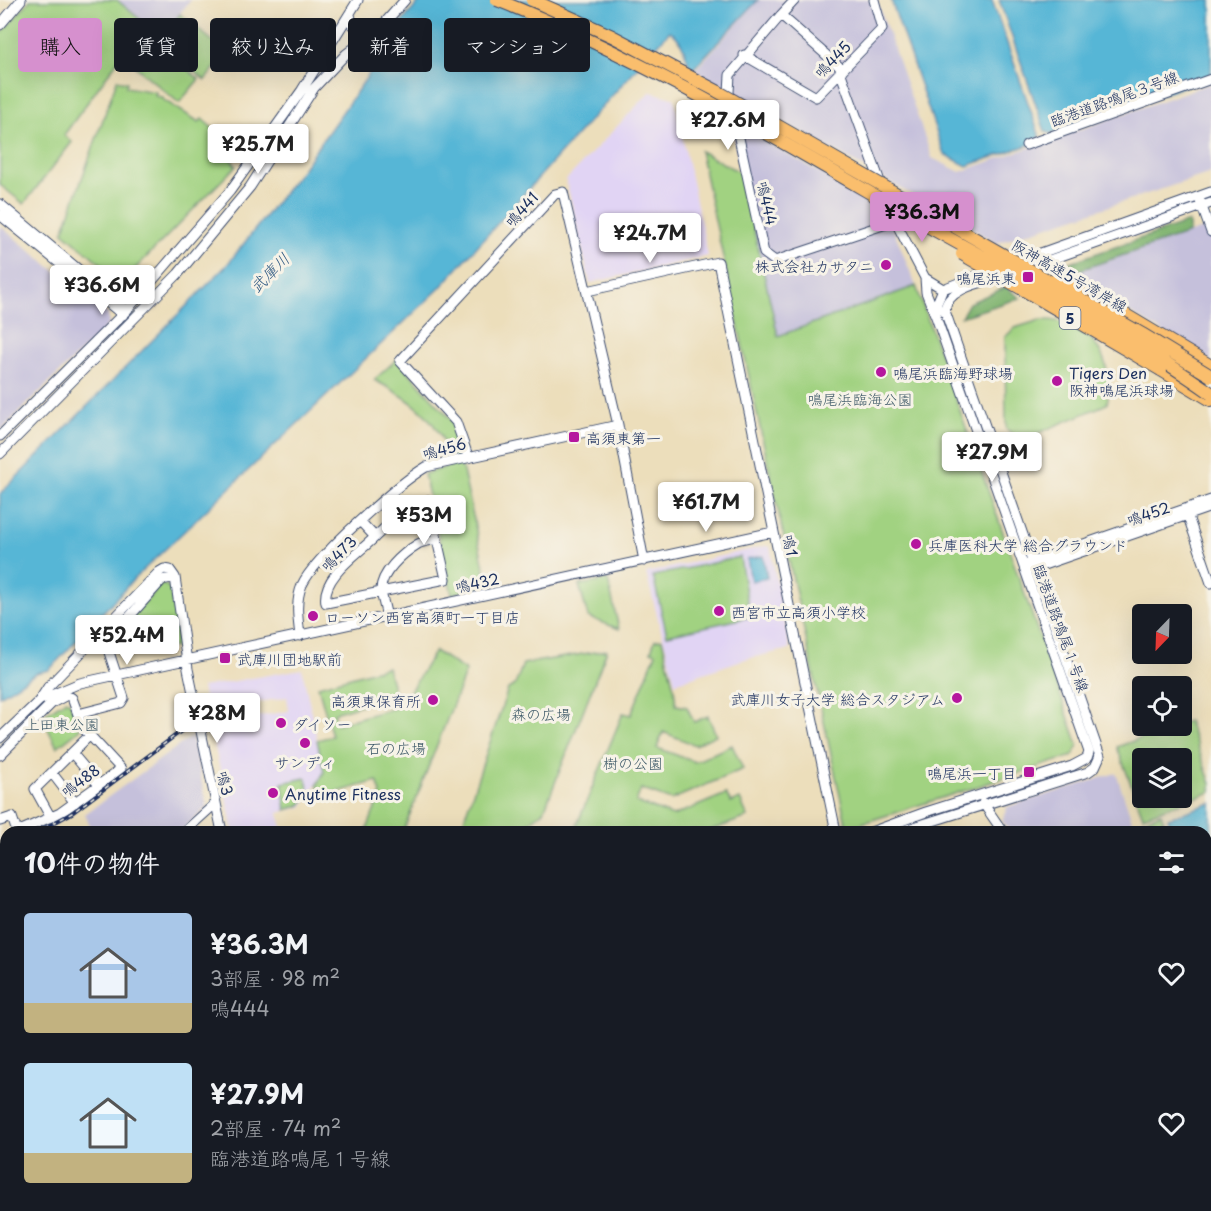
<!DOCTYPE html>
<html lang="ja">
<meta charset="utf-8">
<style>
:root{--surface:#171b24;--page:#242831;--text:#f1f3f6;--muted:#9ea1a6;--accent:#d690ce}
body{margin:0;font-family:"Playpen Sans","Klee One",sans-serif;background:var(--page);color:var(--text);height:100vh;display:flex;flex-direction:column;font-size:22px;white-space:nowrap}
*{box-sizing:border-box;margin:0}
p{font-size:20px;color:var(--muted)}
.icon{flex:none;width:33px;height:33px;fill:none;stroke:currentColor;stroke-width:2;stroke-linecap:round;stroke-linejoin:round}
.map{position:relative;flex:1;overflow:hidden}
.side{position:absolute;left:0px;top:826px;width:1212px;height:386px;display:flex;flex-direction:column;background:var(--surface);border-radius:18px 18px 0 0;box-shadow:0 6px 24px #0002}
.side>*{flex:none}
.hud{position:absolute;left:18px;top:18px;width:600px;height:54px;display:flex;gap:12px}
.needle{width:39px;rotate:203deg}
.fabs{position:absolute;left:1132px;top:604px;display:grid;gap:12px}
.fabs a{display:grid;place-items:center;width:60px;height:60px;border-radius:6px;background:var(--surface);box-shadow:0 6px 24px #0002;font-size:30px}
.price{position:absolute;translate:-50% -51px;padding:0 14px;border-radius:6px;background:#fff;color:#222;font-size:20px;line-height:39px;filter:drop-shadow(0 2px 3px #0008)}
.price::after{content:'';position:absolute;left:50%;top:36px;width:18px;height:14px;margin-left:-9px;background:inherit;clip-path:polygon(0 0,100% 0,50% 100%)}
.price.selected{background:var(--accent);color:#111}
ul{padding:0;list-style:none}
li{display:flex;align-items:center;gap:18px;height:150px;padding:0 24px}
li span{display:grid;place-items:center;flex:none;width:168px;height:120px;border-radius:6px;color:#555}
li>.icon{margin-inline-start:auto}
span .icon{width:72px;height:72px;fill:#fffc;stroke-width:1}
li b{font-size:26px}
h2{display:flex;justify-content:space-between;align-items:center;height:72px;padding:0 24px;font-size:26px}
.chip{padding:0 21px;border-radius:6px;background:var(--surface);box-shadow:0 6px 24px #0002;font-size:21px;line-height:54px}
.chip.selected{background:var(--accent);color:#111}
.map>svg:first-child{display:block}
.built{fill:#e1d4f4}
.industrial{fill:#c5c0db}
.green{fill:#a1d281;stroke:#5e8070;stroke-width:1.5;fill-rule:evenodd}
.forest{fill:#80b46f;stroke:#4e7266;stroke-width:1.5}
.water{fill:#57b6d6;stroke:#39729a;stroke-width:1.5}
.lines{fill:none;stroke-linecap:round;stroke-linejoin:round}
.minor-casing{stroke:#3a496c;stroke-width:11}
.highway-casing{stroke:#3a496c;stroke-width:14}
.minor{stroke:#fff;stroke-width:9}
.highway{stroke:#fabe6d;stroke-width:12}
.rail-casing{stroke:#1b2f5e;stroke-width:4}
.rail{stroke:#f7f3e8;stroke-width:1.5;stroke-dasharray:4.5;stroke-linecap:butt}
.highway-bridge-casing{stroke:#3a496c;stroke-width:14;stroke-linecap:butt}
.highway-bridge{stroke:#fabe6d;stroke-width:12}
.poi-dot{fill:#b5179e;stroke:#f7f3e8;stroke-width:2}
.labels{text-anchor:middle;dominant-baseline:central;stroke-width:6;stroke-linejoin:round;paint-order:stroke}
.shield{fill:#f7f3e8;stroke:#5d6a87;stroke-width:1.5}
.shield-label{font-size:14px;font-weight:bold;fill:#1b2f5e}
.street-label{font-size:15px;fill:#1b2f5e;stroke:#f7f3e8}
.poi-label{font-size:15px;fill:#1b2f5e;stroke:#f7f3e8;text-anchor:start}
.park-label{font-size:15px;fill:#3c5867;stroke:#f7f3e8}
.water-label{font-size:16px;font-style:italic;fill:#2d5882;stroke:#f7f3e8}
</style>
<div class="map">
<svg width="1211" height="1211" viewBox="0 0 1211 1211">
<rect width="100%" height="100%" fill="#f7f3e8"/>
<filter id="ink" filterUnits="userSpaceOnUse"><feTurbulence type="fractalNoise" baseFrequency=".0167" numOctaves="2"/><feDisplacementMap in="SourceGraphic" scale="12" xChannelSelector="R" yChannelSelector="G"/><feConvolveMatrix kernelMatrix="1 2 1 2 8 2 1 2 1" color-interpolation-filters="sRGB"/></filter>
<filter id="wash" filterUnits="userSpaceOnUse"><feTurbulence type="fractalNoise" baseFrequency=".008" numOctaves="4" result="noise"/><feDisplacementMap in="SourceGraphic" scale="24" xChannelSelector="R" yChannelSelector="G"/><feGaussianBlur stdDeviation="1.35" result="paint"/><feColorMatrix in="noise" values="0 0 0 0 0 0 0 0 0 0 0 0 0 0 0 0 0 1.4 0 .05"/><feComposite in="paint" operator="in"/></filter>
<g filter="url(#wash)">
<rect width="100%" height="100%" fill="#ecdebb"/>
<!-- built -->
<path class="built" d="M650,92L674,98L708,256L590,283L566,180Z
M766,546L770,547L790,649L742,660L675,683L646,573Z
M302,669L324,772L302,807L278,813L283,832H234L210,725L289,711L287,697L207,712L202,687Z"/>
<!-- industrial -->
<path class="industrial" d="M117,0H191L161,36Z
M759,0H877L932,158L960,172L1211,83V173L997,243L694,71Z
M730,122L821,173L888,216L916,286L778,337Z
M0,226L108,314L109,324L0,431Z
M1211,226V361L1067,275Z
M192,736L207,807L180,832H93L85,814Z
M1116,773L1136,832H1011L1002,821L1007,807Z"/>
<!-- green -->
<path class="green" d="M30,0H117L155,32L121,56L64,135L72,142L24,204L0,185V35Z
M180,14L227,53L205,80L158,42Z
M155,43L199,79L179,103L136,67Z
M117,80L127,82L126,87L156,92L155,96L163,97L162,99L199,122L202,119L216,131L213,135L236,166L125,279H119L63,232Z
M700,151L741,173L778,336L916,286L1078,745L1073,756L847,828Z
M1040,320C1089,318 1116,358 1107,404L1022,440L1006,429L1005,337L1015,328Z
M397,359L455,424L467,460L461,462L488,585L452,594L424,474L452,465C441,421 414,400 374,380Z
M740,557L750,617L667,635L653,576Z
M608,580L619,629L588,617L579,585Z
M162,583L170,588L179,648L111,640Z
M662,639L674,688L676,705L687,707L694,722L708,716L716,735L695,745L663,732L657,748L695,762L732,745L743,769L671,800L641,789L636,802L673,816L726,794L731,803L740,799L748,817L706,832H697L695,830L689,832H574L623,713L631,715L656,653L651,651L655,640Z
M607,650L544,811L526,825L523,832H470L464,819L508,689L515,685L523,664Z
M435,651L466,671L403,832H366L381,793L377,781L324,796L317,785L324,772L317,740L332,736L318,686L387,667L395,695L334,713L337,724L401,706Z
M66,700L70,702L80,729L57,747L44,721L46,713Z
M1188,721L1211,784V792L1143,816L1117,747L1174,726H1182V723ZM1143,759H1182V798H1143Z
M306,778L309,793L301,805L286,810L282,783Z
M1161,813L1168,832H1143L1139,822Z
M6,1176V1206H51L47,1211H0V1188Z"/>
<!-- forest -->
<path class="forest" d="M1189,222V233L1065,275L1057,272L1056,267Z
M1006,287L1020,298L961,317L969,303Z"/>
<!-- water -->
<path class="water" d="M421,0H758L691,71C686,57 683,39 670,31L439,289L136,577L49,670L36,673L0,696V494L227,265L301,171L367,77L372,69L370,52L379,48Z
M891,0H992L1040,137L1031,144L967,166L944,154Z
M999,0H1211V77L1050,134L1045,131Z
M763,556L767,578L751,581L747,559Z
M1211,803V943L1206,929V832H1173L1168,818Z
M1211,981V1211H783L795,1206H1206V982Z"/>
</g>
<g filter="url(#ink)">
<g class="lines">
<defs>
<path id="minor" d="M350,14L352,24L362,33L374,32
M781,15L795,0
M0,25L21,0
M744,55L816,97L882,29L874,0
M842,69L781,15L730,75L729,92L764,253L775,261L895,221
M840,71L882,187
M1026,145L1211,79
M1200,201L1211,232
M0,204L127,310L0,436
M0,215L123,315
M893,217L925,278L926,292L936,317
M1013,263L1211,192
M1024,269L1211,203
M925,278L943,289
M587,291L718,262L836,832
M127,310L230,191L302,90L358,0
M0,454L178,274L250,187L314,88L346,54L381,27L405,0
M468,456L456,422L400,361L555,194L563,192L618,425L644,561
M1186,511L1211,583
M360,521L375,537C358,554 321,577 326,603L381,592L387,617
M375,537L409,505L428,500L446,579L381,592C379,574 403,553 418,544C423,541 431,541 436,539
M1029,563L1211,500
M1032,569L1211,507
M300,636C298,619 295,602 302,585C314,558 399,483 426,467L618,425
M41,698L48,687L159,572L164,569L170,570L175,577L188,669L222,832
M78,714L121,703L124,698L106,643L162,580L175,577
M0,738L40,700L80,683L773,532
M72,753L99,785
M0,755L52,703L67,695L72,698L83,728L121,769L60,813L17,832L12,817L0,821
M52,773L75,803
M983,803L1003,832
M51,818L35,789L90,735
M184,832L216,803
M871,832L926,812L1072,766L1087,758L1089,752L936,317L937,303L943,289L994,269
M898,832L1088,772L1095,767L1100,756L945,311C946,287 986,282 1005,276
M0,851L6,859
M0,966L6,971
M0,998L6,1003
M0,1088L6,1080
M0,1131L6,1136
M91,1206L97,1211
M109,1206L111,1211
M215,1206L220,1211
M321,1206L322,1211
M49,1211L53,1206
M69,1211L73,1206
M172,1211L177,1206
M250,1211L254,1206
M260,1211L264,1206
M740,1211L751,1206"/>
<path id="highway" d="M1079,287L1211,366
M1161,370L1211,400"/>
</defs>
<!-- minor casing -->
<use href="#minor" class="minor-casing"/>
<!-- highway casing -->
<use href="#highway" class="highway-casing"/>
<!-- minor -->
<use href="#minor" class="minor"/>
<!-- highway -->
<use href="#highway" class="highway"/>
<defs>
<path id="rail" d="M37,832L72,813L184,729
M0,846L6,844"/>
</defs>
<!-- rail casing -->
<use href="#rail" class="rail-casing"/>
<!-- rail -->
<use href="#rail" class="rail"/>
<defs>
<path id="highway-bridge" d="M497,0C646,59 783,143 922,223C1019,278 1120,329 1211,393
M532,0L612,36L717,91L1142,334L1211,376
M962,254L1161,370
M1058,277L1079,287"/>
</defs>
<!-- highway-bridge casing -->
<use href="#highway-bridge" class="highway-bridge-casing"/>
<!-- highway-bridge -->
<use href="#highway-bridge" class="highway-bridge"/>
</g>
</g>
<!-- markers -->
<g class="poi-dot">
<circle cx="886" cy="265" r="6"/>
<rect x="1022" y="271" width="12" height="12" rx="3"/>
<circle cx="881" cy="372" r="6"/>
<circle cx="1057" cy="381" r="6"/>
<rect x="568" y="431" width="12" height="12" rx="3"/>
<circle cx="916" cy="544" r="6"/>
<circle cx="719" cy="611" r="6"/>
<circle cx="313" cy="616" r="6"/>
<rect x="219" y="652" width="12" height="12" rx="3"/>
<circle cx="957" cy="698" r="6"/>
<circle cx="433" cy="700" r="6"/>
<circle cx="281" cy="723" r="6"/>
<circle cx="305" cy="743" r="6"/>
<rect x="1023" y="766" width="12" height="12" rx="3"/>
<circle cx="273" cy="793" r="6"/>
</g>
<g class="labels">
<!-- shield labels -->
<rect class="shield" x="1059.5" y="307" width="21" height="22" rx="4.5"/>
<g class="shield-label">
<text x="1070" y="318">5</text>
</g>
<!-- street labels -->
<g class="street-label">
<text transform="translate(832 59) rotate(-46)">鳴445</text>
<text transform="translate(1114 98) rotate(-20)">臨港道路鳴尾３号線</text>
<text transform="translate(768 203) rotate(78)">鳴444</text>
<text transform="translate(521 209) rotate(-48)">鳴441</text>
<text transform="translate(1070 275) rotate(30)">阪神高速5号湾岸線</text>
<text transform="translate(444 448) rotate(-15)">鳴456</text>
<text transform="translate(1148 513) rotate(-19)">鳴452</text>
<text transform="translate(791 545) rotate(78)">鳴1</text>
<text transform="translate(338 553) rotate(-45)">鳴473</text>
<text transform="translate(477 582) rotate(-12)">鳴432</text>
<text transform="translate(1062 628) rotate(70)">臨港道路鳴尾１号線</text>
<text transform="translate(80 780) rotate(-36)">鳴488</text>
<text transform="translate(226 783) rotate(78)">鳴3</text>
</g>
<!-- poi labels -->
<g class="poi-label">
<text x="874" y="265" text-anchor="end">株式会社カサタニ</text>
<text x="1016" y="277" text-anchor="end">鳴尾浜東</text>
<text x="893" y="372">鳴尾浜臨海野球場</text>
<text x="1069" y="372">Tigers Den<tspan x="1069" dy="17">阪神鳴尾浜球場</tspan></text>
<text x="586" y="437">高須東第一</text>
<text x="928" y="544">兵庫医科大学 総合グラウンド</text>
<text x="731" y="611">西宮市立高須小学校</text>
<text x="325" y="616">ローソン西宮高須町一丁目店</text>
<text x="237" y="658">武庫川団地駅前</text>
<text x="945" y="698" text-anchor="end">武庫川女子大学 総合スタジアム</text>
<text x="421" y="700" text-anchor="end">高須東保育所</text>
<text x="293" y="723">ダイソー</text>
<text x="305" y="761" text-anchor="middle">サンディ</text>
<text x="1017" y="772" text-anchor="end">鳴尾浜一丁目</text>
<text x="285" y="793">Anytime Fitness</text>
</g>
<!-- park labels -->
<g class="park-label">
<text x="860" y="398">鳴尾浜臨海公園</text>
<text x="541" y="713">森の広場</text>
<text x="62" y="723">上田東公園</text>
<text x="396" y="747">石の広場</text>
<text x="633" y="762">樹の公園</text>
</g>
<!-- water labels -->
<g class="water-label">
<text transform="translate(269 272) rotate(-45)">武庫川</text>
</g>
</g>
</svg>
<div class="fabs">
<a><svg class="needle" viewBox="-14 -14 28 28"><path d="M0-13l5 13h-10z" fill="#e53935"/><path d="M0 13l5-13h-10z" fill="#9ea1a6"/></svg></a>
<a><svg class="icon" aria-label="locate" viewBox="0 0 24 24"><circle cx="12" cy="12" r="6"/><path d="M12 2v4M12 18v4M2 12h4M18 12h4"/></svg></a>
<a><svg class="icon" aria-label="layers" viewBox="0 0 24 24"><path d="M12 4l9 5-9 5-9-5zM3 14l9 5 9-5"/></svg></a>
</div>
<b class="price" style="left:728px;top:151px">¥27.6M</b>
<b class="price" style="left:258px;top:175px">¥25.7M</b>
<b class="price selected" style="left:922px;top:243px">¥36.3M</b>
<b class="price" style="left:650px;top:264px">¥24.7M</b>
<b class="price" style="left:102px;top:316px">¥36.6M</b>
<b class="price" style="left:992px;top:483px">¥27.9M</b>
<b class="price" style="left:706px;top:533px">¥61.7M</b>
<b class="price" style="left:424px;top:546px">¥53M</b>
<b class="price" style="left:127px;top:666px">¥52.4M</b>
<b class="price" style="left:217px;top:744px">¥28M</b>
<div class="hud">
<a class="chip selected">購入</a>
<a class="chip">賃貸</a>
<a class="chip">絞り込み</a>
<a class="chip">新着</a>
<a class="chip">マンション</a>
</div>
<section class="side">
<h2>10件の物件<svg class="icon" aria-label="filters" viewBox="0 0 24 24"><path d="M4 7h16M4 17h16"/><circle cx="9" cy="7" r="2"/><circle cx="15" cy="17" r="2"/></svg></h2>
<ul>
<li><span style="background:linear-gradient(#a9c7e8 75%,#c2b280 0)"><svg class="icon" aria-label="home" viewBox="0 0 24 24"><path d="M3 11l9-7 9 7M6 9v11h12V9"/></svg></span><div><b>¥36.3M</b><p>3部屋 · 98 m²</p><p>鳴444</p></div><svg class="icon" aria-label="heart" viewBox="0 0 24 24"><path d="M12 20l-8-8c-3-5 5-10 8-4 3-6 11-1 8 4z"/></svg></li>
<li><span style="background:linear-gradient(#bfe0f5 75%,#c2b280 0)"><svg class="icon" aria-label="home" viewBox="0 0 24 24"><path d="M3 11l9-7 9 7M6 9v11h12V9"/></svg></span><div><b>¥27.9M</b><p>2部屋 · 74 m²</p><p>臨港道路鳴尾１号線</p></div><svg class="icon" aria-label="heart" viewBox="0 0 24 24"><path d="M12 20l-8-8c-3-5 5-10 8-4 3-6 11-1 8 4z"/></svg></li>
</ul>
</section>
</div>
